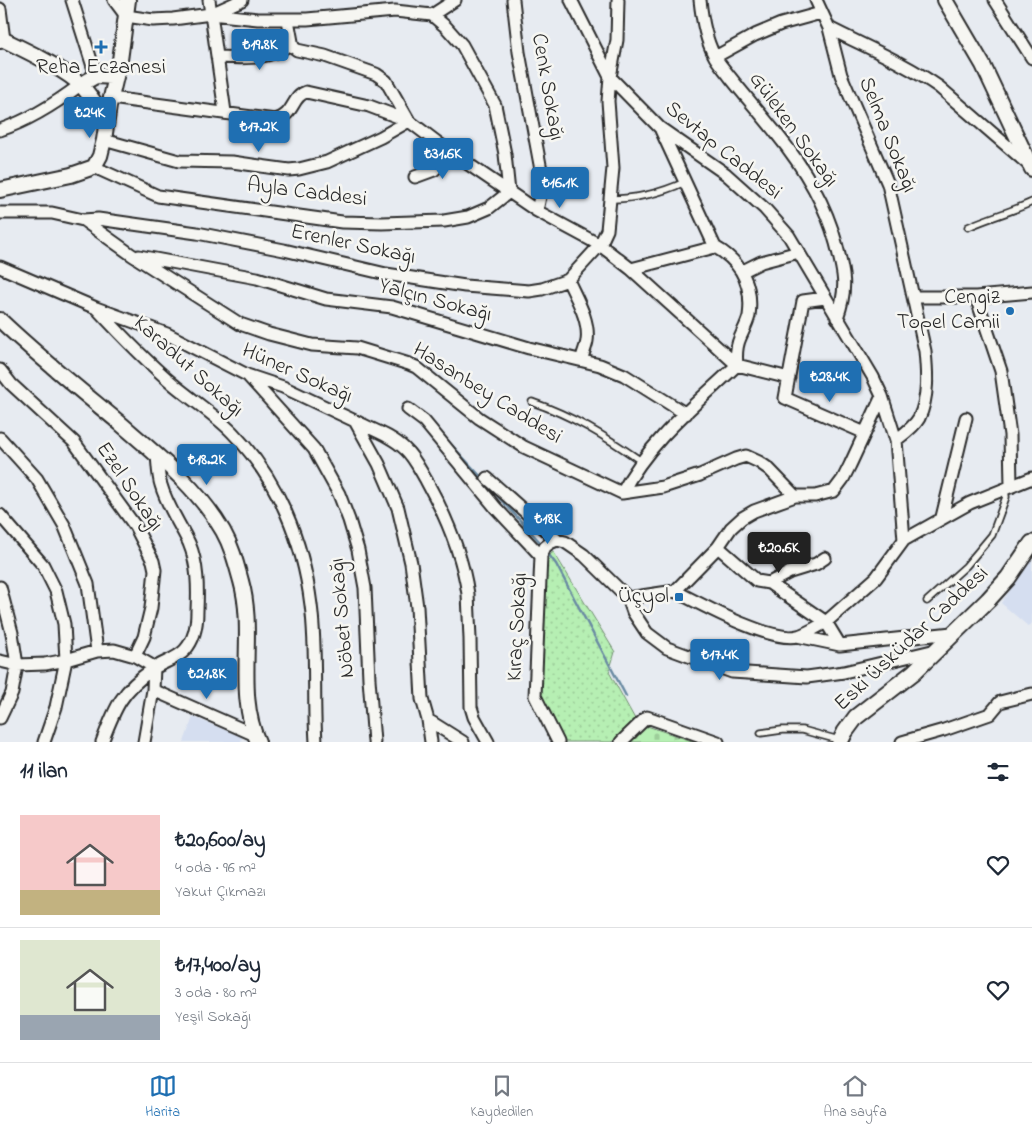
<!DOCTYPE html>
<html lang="tr">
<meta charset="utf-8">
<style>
:root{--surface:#fff;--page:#f6f6f7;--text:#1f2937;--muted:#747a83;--line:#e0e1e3;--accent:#1f6fb2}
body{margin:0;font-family:"Indie Flower",sans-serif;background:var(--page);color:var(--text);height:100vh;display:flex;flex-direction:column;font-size:19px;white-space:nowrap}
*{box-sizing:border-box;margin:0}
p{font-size:16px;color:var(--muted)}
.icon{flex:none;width:28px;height:28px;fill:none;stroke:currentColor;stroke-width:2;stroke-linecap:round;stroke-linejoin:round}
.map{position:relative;height:742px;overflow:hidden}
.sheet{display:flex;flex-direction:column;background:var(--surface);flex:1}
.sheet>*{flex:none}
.price{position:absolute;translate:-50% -42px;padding:0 11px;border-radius:5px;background:var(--accent);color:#fff;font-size:16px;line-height:32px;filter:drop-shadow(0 1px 2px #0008)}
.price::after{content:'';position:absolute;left:50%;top:30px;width:15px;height:11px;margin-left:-8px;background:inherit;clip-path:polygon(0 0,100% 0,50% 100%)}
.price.active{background:#222;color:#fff}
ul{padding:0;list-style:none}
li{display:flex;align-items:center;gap:15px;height:125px;padding:0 20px}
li+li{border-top:1px solid var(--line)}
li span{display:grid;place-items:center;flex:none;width:140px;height:100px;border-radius:0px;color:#555}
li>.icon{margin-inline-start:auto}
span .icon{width:60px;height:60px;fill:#fffc;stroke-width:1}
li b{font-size:21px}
h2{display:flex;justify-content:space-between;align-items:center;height:60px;padding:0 20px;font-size:21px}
.tab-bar{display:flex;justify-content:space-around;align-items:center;height:70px;border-top:1px solid var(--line);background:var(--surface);font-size:14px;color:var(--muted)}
.tab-bar a{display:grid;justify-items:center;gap:2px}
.tab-bar .active{color:var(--accent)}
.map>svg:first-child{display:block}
.built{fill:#d5def0}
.cemetery{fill:url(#cemetery-stones);stroke:#708d6f}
.park{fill:url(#park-dots);stroke:#708d6f}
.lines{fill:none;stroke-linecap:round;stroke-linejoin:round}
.stream{stroke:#698aa2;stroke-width:2.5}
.service-casing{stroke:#2b2b2b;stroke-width:9}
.minor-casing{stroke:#2b2b2b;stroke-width:15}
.tertiary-casing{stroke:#2b2b2b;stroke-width:18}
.secondary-casing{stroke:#2b2b2b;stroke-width:19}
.service{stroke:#f6f6f2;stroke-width:5.5}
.minor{stroke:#f6f6f2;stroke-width:11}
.tertiary{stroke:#f6f6f2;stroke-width:14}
.secondary{stroke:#f6f6f2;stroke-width:15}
.poi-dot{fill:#1f6fb2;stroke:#f6f6f2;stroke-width:2}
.labels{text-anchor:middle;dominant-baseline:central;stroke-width:5;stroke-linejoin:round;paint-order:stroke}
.poi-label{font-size:22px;fill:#2b2b2b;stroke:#f6f6f2;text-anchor:end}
.street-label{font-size:22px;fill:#2b2b2b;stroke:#f6f6f2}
</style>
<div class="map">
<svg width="1032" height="742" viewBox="0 0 1032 742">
<defs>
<pattern id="cemetery-stones" width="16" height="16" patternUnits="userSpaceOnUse" patternTransform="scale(1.25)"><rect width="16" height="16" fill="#b6efb3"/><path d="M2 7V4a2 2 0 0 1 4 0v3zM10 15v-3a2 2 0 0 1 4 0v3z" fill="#9dcd9a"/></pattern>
<pattern id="park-dots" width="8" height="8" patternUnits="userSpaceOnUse" patternTransform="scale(1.25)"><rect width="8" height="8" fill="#b6efb3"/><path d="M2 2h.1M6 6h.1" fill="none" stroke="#9dcd9a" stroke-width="1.8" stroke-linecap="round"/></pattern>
</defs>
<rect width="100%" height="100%" fill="#e7ebf1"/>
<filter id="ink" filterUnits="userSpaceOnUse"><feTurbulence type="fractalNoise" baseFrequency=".02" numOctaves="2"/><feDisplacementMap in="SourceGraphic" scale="10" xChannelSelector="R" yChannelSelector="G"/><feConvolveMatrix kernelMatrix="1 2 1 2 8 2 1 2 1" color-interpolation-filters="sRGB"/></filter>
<g filter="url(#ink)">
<!-- built -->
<path class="built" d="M1032,559V623L1029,627L1001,603Z
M193,717L242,737L241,742H184Z"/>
<!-- cemetery -->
<path class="cemetery" d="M647,726L695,742H629Z"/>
<!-- park -->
<path class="park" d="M553,551L615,652L609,672L635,719L612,742H564L541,695L546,561Z"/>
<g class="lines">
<!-- stream -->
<path class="stream" d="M448,441L483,479
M493,491L540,542
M549,555L556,564L626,696"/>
<defs>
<path id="service" d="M610,199C637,199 661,193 685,182
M968,227C990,217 1011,212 1032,202
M532,402C573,416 605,436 641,461
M927,601L966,566L992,535L1006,497L1005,489
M761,733L782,730H802L839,740"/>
<path id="minor" d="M72,0L96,76
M114,0L126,16L153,20L173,19L211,14L258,19H307L395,11L432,15L446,27L462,45L495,105L505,154L509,192
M209,0L225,112
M513,0L519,52L541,170L542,187L537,211
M571,0L610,77L660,128L726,174L765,209L789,236L873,377L882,396L896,440L904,540L876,578L826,622L769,583L757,581L718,547
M700,0C702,19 705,38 714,55C718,63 725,70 730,77C745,96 761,114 776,133C803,166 825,202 836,243C844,273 848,288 837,318
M816,0L829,28L841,75L888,184L925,351C927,372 929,397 919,418C914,427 904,434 896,440
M995,0L1032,58
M0,9L4,40
M213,13L242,0
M432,15L455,0
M288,20L293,47L297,50L325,56L376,74L386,81L409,121
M829,28C866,47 905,63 939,87L1028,164
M217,57C244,58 269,61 291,43
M715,57L755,35L781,24L821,13
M111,98L275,120C295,115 291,97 306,92L369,106L409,121L446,149L537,211L600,245L631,269L737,365L789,378
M0,130C30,120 55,104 80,85
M104,140L179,161L232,162L289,170L299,169L327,162L381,137L409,121
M94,167L158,196L342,222L382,223L444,221L468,217L489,208L509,192
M415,177L434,170L451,153
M0,213H52L83,220L132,255L240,324L269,334L312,345L357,348L409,364L416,367L479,418L524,447L622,493L663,487L700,475L736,459L746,456L759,462L769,469L795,496
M83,220L98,219L197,233L284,250L386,274L465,286L529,291L542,289L568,280L600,245L607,230L613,168L608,101L610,77L617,40L618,0
M139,256L257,278L326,299L392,307L529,348L600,365L624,375L686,414
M0,267L96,308L167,334L247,375L283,387L355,421L379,464L398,508L411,563L417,607L422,699L428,720L431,742
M631,269L715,247
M743,271L761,262L799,252
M568,280C576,298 590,320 587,341C586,347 583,354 581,360
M913,297H976L1032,292
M976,297L1001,371L1010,435L1011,487
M825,298L803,301L785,398L865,433
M97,309C121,335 146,361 173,384C192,400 214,414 232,432C278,479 303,541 311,605C317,650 313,697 316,742
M0,370L11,384L74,442L135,526L153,561L155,570L151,608L144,637L135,656
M249,377L314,449L339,494L349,520L358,550L365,588L369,679L374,742
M408,409L424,421L495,507L541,556L535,696L558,742
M355,421C371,429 392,436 405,449C414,457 420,470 426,480C446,516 462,553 468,594L470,639L471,707L474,717L488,742
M0,438L37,479L64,525L88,584L97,651
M487,478L557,540
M622,493C649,441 695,405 737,365C736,356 736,347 740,338C743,331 747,324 749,316C753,286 742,262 715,247L661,130
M0,515L43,565L56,591L64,624L66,660L56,707L44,742
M942,517L966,418
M904,540L970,503L1032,478
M541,556L545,547L550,543L557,540L565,542L584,555L628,598L633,612L647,633L667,648L732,672L807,677L822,675L844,672L936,650
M769,583L790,572L816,564L825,558
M0,587L12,633L17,665L12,693L0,718
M675,591C701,604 771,643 798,636C808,633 817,627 826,622L840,645L952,633
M628,598L675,591L718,547L731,528L742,518L754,511L795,496H815L834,491L843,479L850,465L882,396
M797,636L840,645
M0,661L17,665L45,664L66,660L97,651L114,650L135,656L154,667
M154,667L153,690L255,735
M428,720L463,742
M102,742C115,708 121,691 153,669C163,662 177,659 185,650C195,639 197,624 197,611C198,588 198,564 189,543C180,524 167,506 161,485C158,476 158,465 157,455
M144,742L153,690
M621,742L647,717L718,742
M902,742L944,730L990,714L1000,702L1032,694"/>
<path id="tertiary" d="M945,0L983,65L1032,169
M0,41L4,40C25,50 65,69 81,85C90,95 98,108 107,119
M80,85L96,76L116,77
M0,190L71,175L94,167L100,156L104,140L109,106L120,60L128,0
M0,320C39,357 80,390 121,424C158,456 198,488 223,531C232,547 236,563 241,581C256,633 235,692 258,742"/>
<path id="secondary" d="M840,742L845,732L856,717L914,672L988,600L1008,578L1032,543"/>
</defs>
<!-- service casing -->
<use href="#service" class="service-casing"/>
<!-- minor casing -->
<use href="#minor" class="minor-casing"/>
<!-- tertiary casing -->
<use href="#tertiary" class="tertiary-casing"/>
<!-- secondary casing -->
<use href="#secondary" class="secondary-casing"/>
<!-- service -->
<use href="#service" class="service"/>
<!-- minor -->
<use href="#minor" class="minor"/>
<!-- tertiary -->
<use href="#tertiary" class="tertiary"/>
<!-- secondary -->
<use href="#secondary" class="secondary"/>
</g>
</g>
<!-- markers -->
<g class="poi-dot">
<path d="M98.5 39.5h5v5h5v5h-5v5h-5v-5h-5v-5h5z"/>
<circle cx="1010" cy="311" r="5"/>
<rect x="674" y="592" width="10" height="10" rx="2.5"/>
</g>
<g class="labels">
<!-- poi labels -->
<g class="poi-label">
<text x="101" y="68" text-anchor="middle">Reha Eczanesi</text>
<text x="1000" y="298">Cengiz<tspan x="1000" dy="25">Topel Camii</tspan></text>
<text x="669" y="597">Üçyol</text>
</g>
<!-- street labels -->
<g class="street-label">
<text transform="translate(547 87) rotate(80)">Cenk Sokağı</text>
<text transform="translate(793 130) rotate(54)">Güleken Sokağı</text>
<text transform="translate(887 135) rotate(68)">Selma Sokağı</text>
<text transform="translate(723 151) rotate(39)">Sevtap Caddesi</text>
<text transform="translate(307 193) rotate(7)">Ayla Caddesi</text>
<text transform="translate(353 245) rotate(12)">Erenler Sokağı</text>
<text transform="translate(435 301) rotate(15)">Yalçın Sokağı</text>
<text transform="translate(188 367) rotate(42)">Karadut Sokağı</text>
<text transform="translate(297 374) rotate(24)">Hüner Sokağı</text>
<text transform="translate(487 394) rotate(32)">Hasanbey Caddesi</text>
<text transform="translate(129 487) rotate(56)">Ezel Sokağı</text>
<text transform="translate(343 618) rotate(-95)">Nöbet Sokağı</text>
<text transform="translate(518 627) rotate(-87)">Kıraç Sokağı</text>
<text transform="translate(912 639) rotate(-43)">Eski Üsküdar Caddesi</text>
</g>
</g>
</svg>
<b class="price" style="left:260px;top:71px">₺19.8K</b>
<b class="price" style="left:90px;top:139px">₺24K</b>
<b class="price" style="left:259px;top:153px">₺17.2K</b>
<b class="price" style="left:443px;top:180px">₺31.6K</b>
<b class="price" style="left:560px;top:209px">₺16.1K</b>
<b class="price" style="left:830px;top:403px">₺28.4K</b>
<b class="price" style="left:207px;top:486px">₺18.2K</b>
<b class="price" style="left:548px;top:545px">₺18K</b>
<b class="price active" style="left:779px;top:574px">₺20.6K</b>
<b class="price" style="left:720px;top:681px">₺17.4K</b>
<b class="price" style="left:207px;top:700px">₺21.8K</b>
</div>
<section class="sheet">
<h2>11 ilan<svg class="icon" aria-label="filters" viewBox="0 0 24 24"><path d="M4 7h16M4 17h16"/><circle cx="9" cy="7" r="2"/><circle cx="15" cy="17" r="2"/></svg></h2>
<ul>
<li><span style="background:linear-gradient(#f6c9c9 75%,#c2b280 0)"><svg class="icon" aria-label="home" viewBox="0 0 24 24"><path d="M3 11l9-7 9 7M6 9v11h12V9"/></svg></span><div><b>₺20,600/ay</b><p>4 oda · 96 m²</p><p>Yakut Çıkmazı</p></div><svg class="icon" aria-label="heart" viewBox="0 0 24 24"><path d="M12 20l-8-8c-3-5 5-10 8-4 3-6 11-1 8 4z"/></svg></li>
<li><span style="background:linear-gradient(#dfe7d0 75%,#9aa5b1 0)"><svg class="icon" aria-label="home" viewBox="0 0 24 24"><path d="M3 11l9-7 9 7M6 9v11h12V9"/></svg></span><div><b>₺17,400/ay</b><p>3 oda · 80 m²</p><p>Yeşil Sokağı</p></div><svg class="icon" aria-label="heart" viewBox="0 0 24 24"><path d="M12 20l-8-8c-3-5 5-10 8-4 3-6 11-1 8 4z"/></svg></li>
</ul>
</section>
<nav class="tab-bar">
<a class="active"><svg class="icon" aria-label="map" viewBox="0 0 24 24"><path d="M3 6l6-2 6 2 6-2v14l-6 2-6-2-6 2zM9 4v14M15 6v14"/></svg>Harita</a>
<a><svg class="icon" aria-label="saved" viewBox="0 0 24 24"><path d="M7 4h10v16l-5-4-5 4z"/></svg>Kaydedilen</a>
<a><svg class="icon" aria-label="home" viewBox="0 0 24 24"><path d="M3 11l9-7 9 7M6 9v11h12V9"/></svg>Ana sayfa</a>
</nav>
